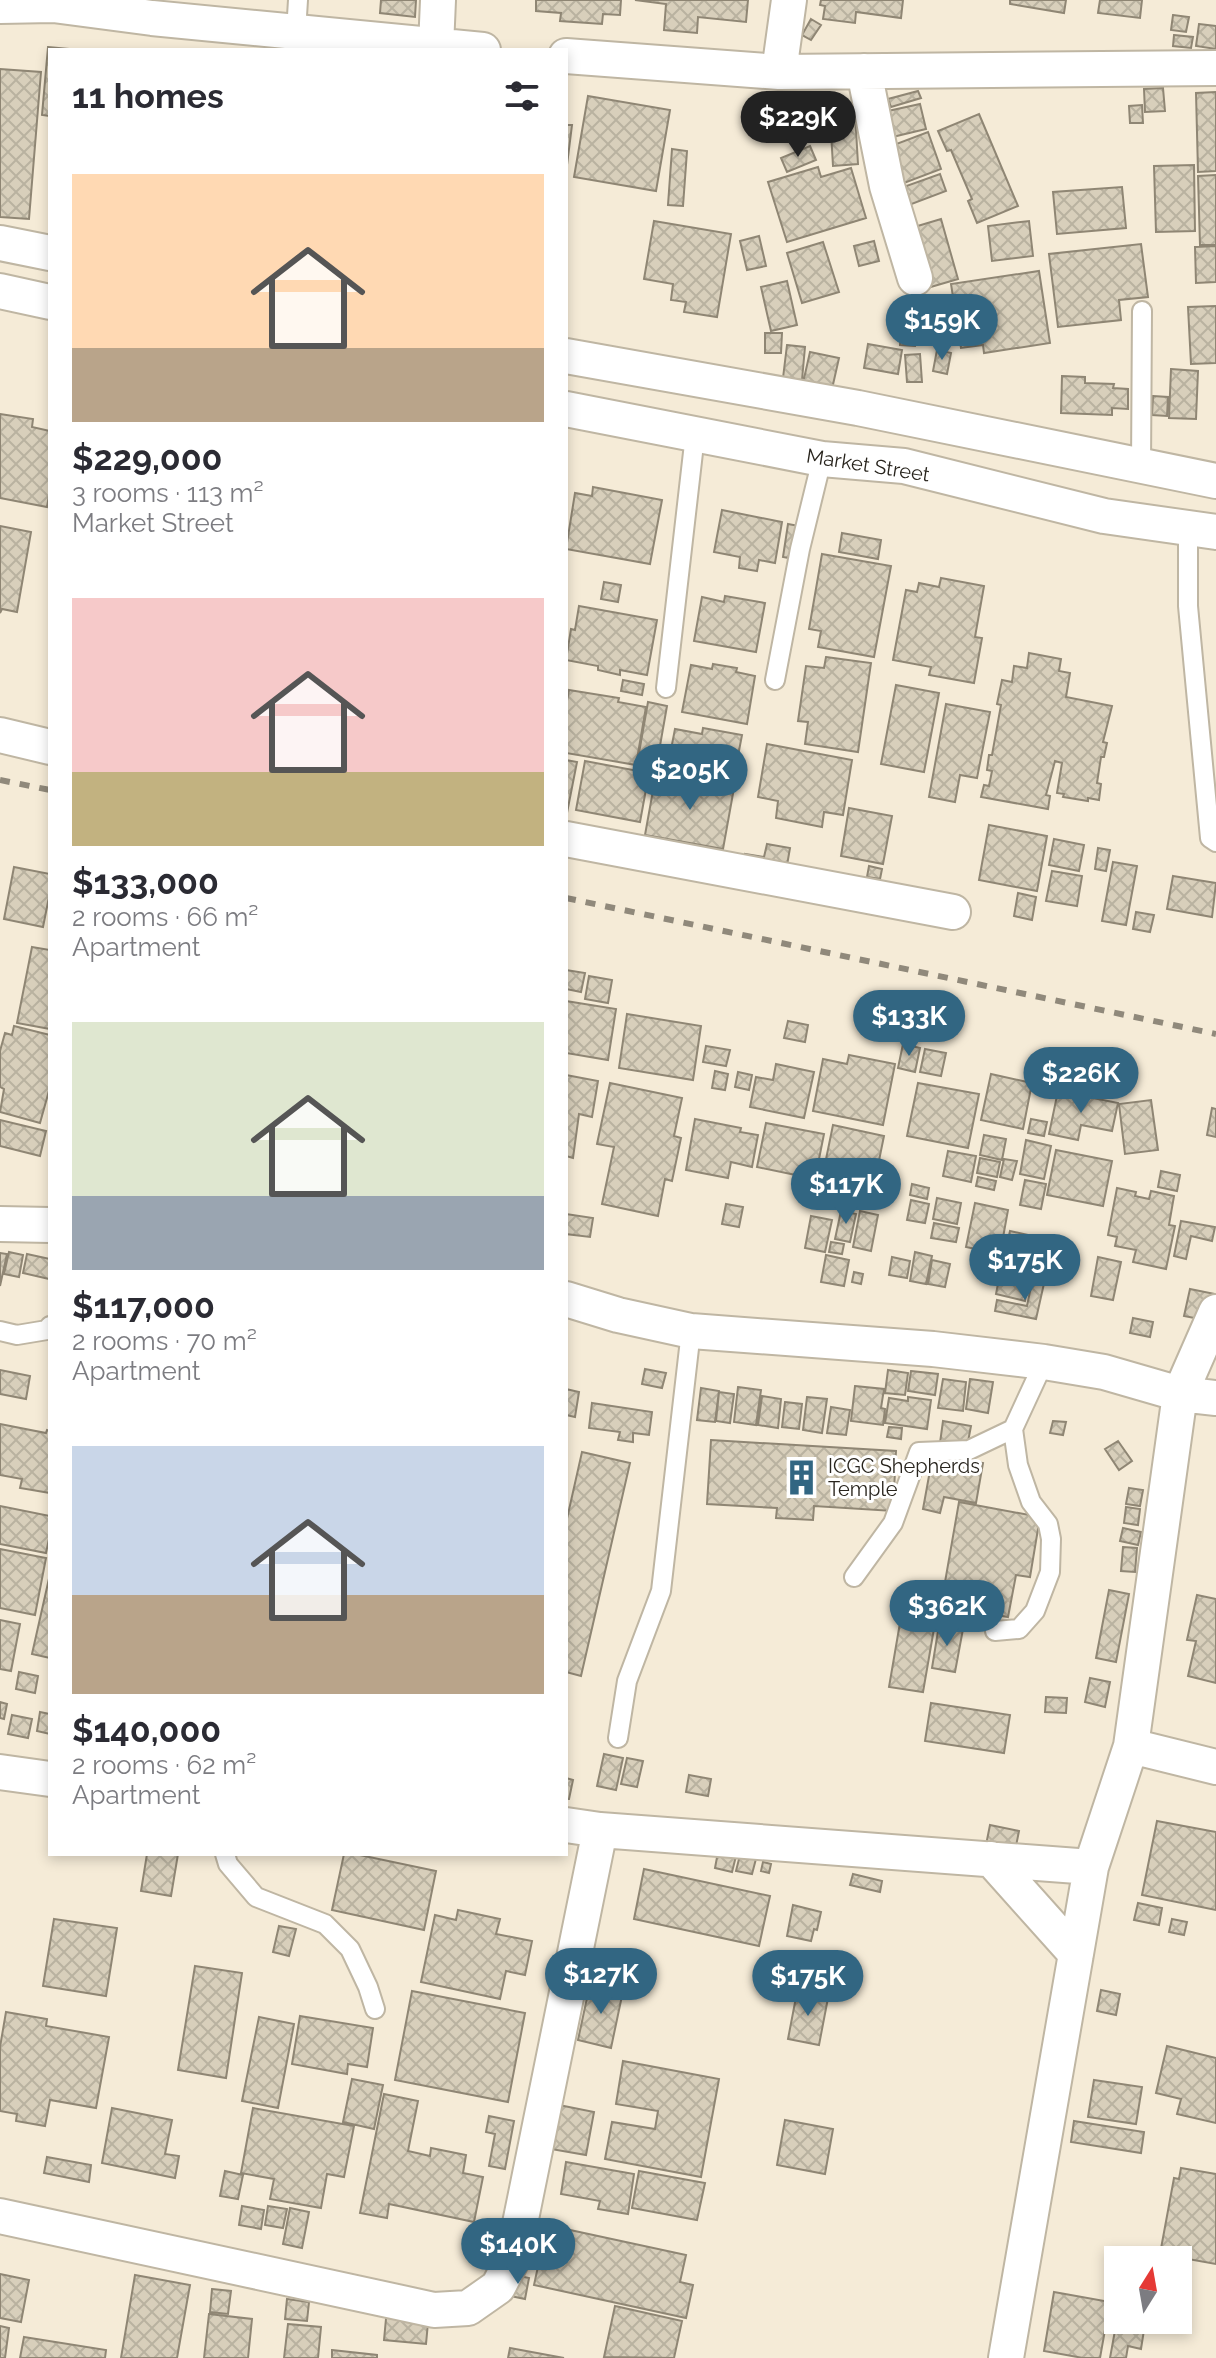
<!DOCTYPE html>
<meta charset="utf-8">
<style>
:root{--surface:#fff;--page:#f7f7f7;--text:#2b2b33;--muted:#7c7c81;--accent:#326682}
body{margin:0;font-family:Raleway,sans-serif;background:var(--page);color:var(--text);height:100vh;display:flex;flex-direction:column;font-size:30px;white-space:nowrap}
*{box-sizing:border-box;margin:0}
p{font-size:26px;color:var(--muted)}
.icon{flex:none;width:44px;height:44px;fill:none;stroke:currentColor;stroke-width:2;stroke-linecap:round;stroke-linejoin:round}
.map{position:relative;flex:1;overflow:hidden}
.drawer{position:absolute;left:48px;top:48px;width:520px;height:1808px;display:flex;flex-direction:column;background:var(--surface);border-radius:0px;box-shadow:0 4px 12px #0003}
.drawer>*{flex:none}
.needle{width:52px;rotate:11deg}
.buttons{position:absolute;left:1104px;top:2246px;display:grid;gap:16px}
.buttons a{display:grid;place-items:center;width:88px;height:88px;border-radius:0px;background:var(--surface);box-shadow:0 4px 12px #0003;font-size:40px}
.price{position:absolute;translate:-50% -68px;padding:0 18px;border-radius:28px;background:var(--accent);color:#fff;font-size:26px;line-height:52px;filter:drop-shadow(0 2px 4px #0008)}
.price::after{content:'';position:absolute;left:50%;top:48px;width:24px;height:18px;margin-left:-12px;background:inherit;clip-path:polygon(0 0,100% 0,50% 100%)}
.price.current{background:#222;color:#fff}
ul{padding:0;list-style:none}
li{display:grid;align-content:center;gap:16px;height:424px;padding:0 24px}
li span{display:grid;place-items:center;height:248px;border-radius:0px;color:#555}
li>.icon{margin-inline-start:auto}
span .icon{width:144px;height:144px;fill:#fffc;stroke-width:1}
li b{font-size:34px}
h2{display:flex;justify-content:space-between;align-items:center;height:96px;padding:0 24px;font-size:34px}
.map>svg:first-child{display:block}
.building{fill:url(#building-cross-hatch);stroke:#8f8674;stroke-width:2}
.lines{fill:none;stroke-linecap:round;stroke-linejoin:round}
.lane-casing{stroke:#bfb6a3;stroke-width:22}
.street-casing{stroke:#bfb6a3;stroke-width:38}
.lane{stroke:#fff;stroke-width:18}
.street{stroke:#fff;stroke-width:34}
.rail{stroke:#90897b;stroke-width:6;stroke-dasharray:10 10;stroke-linecap:butt}
.labels{text-anchor:middle;dominant-baseline:central;stroke-width:6;stroke-linejoin:round;paint-order:stroke}
.street-label{font-size:20px;fill:#28241d;stroke:#fff}
.poi-label{font-size:20px;fill:#28241d;stroke:#fff;text-anchor:start}
</style>
<div class="map">
<svg width="1216" height="2358" viewBox="0 0 1216 2358">
<defs>
<pattern id="building-cross-hatch" width="8" height="8" patternUnits="userSpaceOnUse" patternTransform="scale(2)"><rect width="8" height="8" fill="#d8cfbb"/><path d="M0 0l8 8M0 8l8-8" fill="none" stroke="#b9b2a0"/></pattern>
</defs>
<rect width="100%" height="100%" fill="#f5ebd7"/>
<!-- building -->
<path class="building" d="M381,0H416L415,17L380,13Z
M536,0H621L620,15L603,14L602,24L560,21L561,13L536,11Z
M635,0H748L746,22L698,17L697,33L664,30L666,4Z
M821,0H903L901,18L856,12L855,23L823,19L825,6L820,5Z
M1010,0H1066L1064,13L1010,4Z
M1100,0H1142L1140,18L1098,13Z
M1173,15L1189,17L1186,32L1171,30Z
M811,19L821,25L811,40L802,35Z
M1199,24L1216,26V49L1196,46Z
M1174,35L1193,37L1191,48L1173,46Z
M48,47L80,50H50V116L42,115Z
M0,69L41,72L29,219L0,217Z
M1163,88L1165,111L1145,112L1144,89Z
M918,91L921,98L891,107L888,99Z
M1216,92V171L1198,172L1196,93Z
M588,96L670,110L656,191L574,177Z
M920,104L926,129L880,140L874,114Z
M1142,105L1143,123H1130L1129,106Z
M855,113L858,164L833,166L830,114Z
M979,114L1018,206L977,223L968,201L972,199L951,150L947,151L938,131Z
M566,125H572L566,173Z
M928,132L941,169L904,183L891,146Z
M810,146L816,160L787,172L781,158Z
M672,149L687,151L683,206L668,205Z
M1194,165L1195,231L1156,232L1154,166Z
M818,167L821,177L851,168L866,218L787,242L768,182Z
M940,174L946,191L901,208L895,190Z
M1216,175V245H1200L1198,176Z
M1122,187L1126,228L1057,234L1053,192Z
M941,219L958,279L924,289L911,228Z
M654,221L731,234L717,317L684,312L686,302L671,300L673,284L644,279Z
M1029,221L1033,256L992,261L988,226Z
M759,236L766,266L747,270L740,241Z
M874,241L879,261L859,266L854,246Z
M823,242L839,292L802,303L787,253Z
M1141,244L1148,297L1119,300L1121,320L1058,327L1049,254Z
M1216,246V282L1196,283L1195,247Z
M1039,271L1050,343L984,353L983,345L961,348L951,284Z
M787,281L797,325L771,331L761,287Z
M1216,306V363L1191,364L1188,307Z
M901,326L916,327L915,346L900,345Z
M765,333H782L781,353H765Z
M868,344L902,350L898,374L864,368Z
M787,345L805,347L802,380L783,378Z
M937,350L951,353L947,374L933,371Z
M810,352L839,358L832,389L803,383Z
M920,354L922,382H907L905,355Z
M1171,369L1198,371L1196,419L1169,418Z
M1062,376L1085,377V383L1114,384L1113,388L1128,389V409L1112,408V415L1061,413Z
M1153,396L1168,397L1167,416L1152,415Z
M0,414L33,419L32,427L50,431V490L47,507L0,498Z
M593,487L662,500L650,564L566,549L575,493L592,496Z
M722,510L782,522L775,563L759,560L757,571L739,568L740,557L714,552Z
M788,524L799,526L794,559L783,557Z
M0,526L31,532L17,612L2,609L0,613Z
M842,533L881,540L878,559L839,552Z
M822,554L891,566L874,657L818,647L821,631L809,629Z
M941,578L984,586L975,637L982,638L974,683L929,675L931,667L893,660L906,590L917,592L919,583L939,587Z
M604,582L621,585L618,602L601,599Z
M725,596L765,603L756,652L694,641L702,597L724,602Z
M579,606L657,620L647,675L620,670V675L598,670V666L566,660L571,629L575,630Z
M1029,653L1061,659L1059,671L1070,673L1066,697L1112,706L1103,742L1107,743L1104,757H1101L1097,783L1101,784L1099,800L1088,798V801L1063,797L1064,794L1057,793L1062,763L1055,761L1046,795L1050,796L1048,809L981,797L984,785L989,786L992,771L987,770L989,755H992L1001,705L997,704L1002,680L1012,682L1014,666L1027,668Z
M826,657L871,663L858,752L805,744L808,722L798,721L806,666L824,668Z
M713,664L737,668L736,672L755,676L747,724L682,712L691,665L712,669Z
M623,680L644,684L642,695L621,691Z
M896,685L939,693L924,772L881,764Z
M569,690L619,698L618,702L646,707L636,765L566,753V706Z
M648,702L667,706L658,757L639,753Z
M946,704L990,712L977,778L960,775L955,802L929,797Z
M703,728L742,735L733,782L667,770L675,729L702,734Z
M767,744L852,760L843,815L824,812L822,827L776,818L778,801L758,797Z
M566,760L577,762L566,818Z
M585,761L649,773L640,822L576,810Z
M656,774L734,788L723,849L645,835Z
M849,808L892,816L883,864L841,856Z
M989,825L1047,836L1037,891L979,880Z
M1054,839L1084,845L1079,871L1049,865Z
M767,844L790,848L786,871L744,863L745,854L764,857Z
M1098,848L1110,850L1106,871L1095,869Z
M1113,862L1137,866L1126,925L1102,921Z
M869,866L882,869L880,879L867,877Z
M14,867L50,874V892L43,927L4,919Z
M1052,871L1082,876L1077,906L1046,901Z
M1173,876L1216,883L1212,917L1167,909Z
M1018,893L1036,897L1032,920L1014,916Z
M1136,912L1154,915L1150,932L1133,929Z
M32,947L50,950V1029L17,1023Z
M566,970L585,973L581,992L566,989Z
M589,976L612,980L608,1003L585,999Z
M566,1001L616,1009L608,1060L566,1053Z
M627,1014L701,1026L693,1080L619,1068Z
M788,1021L808,1025L805,1042L784,1038Z
M14,1026L50,1035V1087L40,1123L0,1112L4,1089L0,1087V1051L5,1033L12,1035Z
M903,1044L920,1048L915,1072L898,1068Z
M706,1046L730,1050L726,1066L703,1062Z
M925,1049L946,1053L941,1076L920,1072Z
M849,1055L895,1064L883,1125L813,1111L823,1059L847,1064Z
M776,1064L814,1072L804,1118L750,1107L756,1077L773,1080Z
M715,1071L728,1074L725,1090L712,1088Z
M738,1072L752,1075L749,1090L735,1087Z
M991,1074L1032,1083L1023,1129L981,1120Z
M566,1075L598,1081L592,1117L579,1114L573,1158L566,1156Z
M610,1083L682,1098L674,1136L681,1138L672,1181L665,1179L658,1216L602,1204L614,1147L597,1144Z
M918,1083L979,1094L968,1148L907,1136Z
M1058,1091L1118,1103L1112,1131L1081,1125L1078,1140L1049,1134Z
M1151,1100L1158,1150L1125,1154L1119,1104Z
M1212,1108L1216,1109V1137L1207,1135Z
M695,1119L741,1128L740,1132L758,1135L752,1167L731,1162L728,1178L686,1170Z
M1031,1119L1047,1122L1044,1136L1028,1133Z
M0,1120L46,1131L40,1156L0,1146Z
M766,1123L824,1134L815,1179L757,1167Z
M833,1125L884,1136L875,1180L866,1178V1181L839,1176L840,1172L824,1169Z
M984,1135L1006,1139L1002,1160L980,1155Z
M1026,1140L1051,1146L1044,1179L1020,1174Z
M1056,1150L1112,1161L1103,1206L1047,1195Z
M948,1151L976,1156L971,1182L943,1176Z
M980,1158L1000,1162L997,1177L977,1173Z
M1004,1159L1017,1161L1012,1180L1000,1177Z
M1161,1171L1180,1175L1177,1191L1158,1187Z
M978,1177L996,1181L994,1190L976,1186Z
M1025,1180L1046,1184L1041,1209L1020,1205Z
M912,1184L929,1188L927,1199L910,1195Z
M1117,1188L1136,1192L1135,1196L1149,1199L1151,1191L1174,1196L1169,1225L1175,1226L1166,1269L1133,1262L1136,1250L1115,1246L1117,1237L1108,1235Z
M937,1198L961,1203L957,1224L933,1219Z
M911,1200L929,1204L925,1223L907,1220Z
M975,1203L1008,1210L1000,1254L966,1247Z
M726,1204L743,1207L739,1227L722,1224Z
M841,1211L856,1214L850,1242L835,1239Z
M860,1211L878,1215L871,1251L853,1247Z
M566,1214L593,1218L590,1237L566,1234Z
M811,1216L832,1220L825,1252L805,1248Z
M1181,1221L1215,1227L1212,1241L1191,1236L1186,1259L1174,1256Z
M934,1223L959,1228L956,1242L931,1238Z
M1010,1231L1037,1237L1033,1258L1005,1253Z
M831,1242L844,1244L842,1254L829,1252Z
M9,1252L23,1255L19,1277L4,1274Z
M915,1252L932,1256L926,1284L910,1281Z
M0,1253L7,1254L0,1286Z
M27,1254L50,1259L49,1279L23,1273Z
M826,1255L849,1260L844,1286L821,1282Z
M892,1257L910,1261L907,1278L889,1275Z
M1098,1257L1121,1262L1113,1300L1091,1296Z
M1003,1258L1032,1264L1025,1301L996,1294Z
M932,1260L950,1264L945,1287L928,1284Z
M854,1272L863,1274L861,1284L852,1282Z
M1033,1277L1045,1279L1036,1319L995,1311L997,1300L1027,1306Z
M1190,1289L1215,1294L1210,1321L1184,1316Z
M1133,1318L1153,1322L1150,1337L1130,1333Z
M645,1369L666,1373L662,1388L642,1384Z
M0,1370L30,1376L26,1399L0,1394Z
M888,1370L908,1373L905,1395L885,1393Z
M911,1371L938,1374L935,1395L908,1391Z
M943,1379L966,1382L963,1411L938,1408Z
M970,1379L993,1382L988,1413L966,1409Z
M855,1386L884,1389L881,1408L885,1409L883,1425L851,1421Z
M738,1387L761,1390L756,1425L734,1422Z
M701,1388L719,1391L715,1422L697,1420Z
M566,1389L579,1392L575,1417L566,1415Z
M719,1392L734,1394L730,1423L716,1421Z
M762,1396L781,1399L778,1428L758,1425Z
M807,1397L827,1399L822,1433L803,1430Z
M908,1397L931,1400L927,1429L885,1423L889,1398L908,1401Z
M785,1402L802,1404L799,1429L782,1427Z
M592,1403L652,1412L649,1435L633,1433V1442L618,1440L620,1432L589,1428Z
M831,1407L850,1410L846,1435L827,1433Z
M943,1421L971,1426L967,1447L940,1443Z
M1053,1421L1066,1422L1063,1435L1050,1433Z
M0,1424L46,1433L47,1430L50,1431V1493L20,1488L22,1479L0,1475Z
M889,1427L902,1428L901,1439L887,1437Z
M711,1440L896,1451L893,1511L814,1506L813,1520L776,1518L777,1508L707,1504Z
M1118,1441L1132,1461L1119,1470L1105,1449Z
M582,1452L630,1463L581,1676L566,1672V1523Z
M933,1454L983,1463L976,1503L944,1497L940,1513L923,1509Z
M1129,1488L1143,1490L1140,1506L1126,1504Z
M959,1502L1040,1517L1030,1577L1016,1575L1008,1617L941,1605Z
M0,1506L50,1516V1534L46,1553L0,1544Z
M1126,1507L1140,1509L1138,1525L1124,1523Z
M1123,1528L1141,1532L1138,1545L1120,1541Z
M1123,1547L1137,1548L1135,1572L1121,1571Z
M0,1549L46,1558L35,1615L0,1608Z
M50,1574V1658L32,1654Z
M1109,1590L1129,1594L1116,1662L1096,1658Z
M1197,1595L1216,1599V1683L1188,1676L1196,1641L1187,1640Z
M901,1617L935,1623L923,1692L889,1687Z
M0,1620L20,1624L11,1671L0,1669Z
M939,1625L963,1629L955,1672L932,1668Z
M19,1672L38,1676L35,1693L16,1689Z
M1090,1678L1110,1682L1105,1707L1085,1702Z
M1046,1697L1067,1698L1066,1713L1045,1712Z
M0,1702L7,1704L4,1719L0,1718Z
M931,1703L1010,1715L1004,1753L925,1741Z
M40,1712L50,1714V1734L37,1731Z
M12,1715L32,1719L28,1738L8,1734Z
M604,1754L623,1758L616,1790L597,1786Z
M627,1758L643,1761L637,1787L621,1784Z
M689,1775L711,1779L708,1796L686,1792Z
M566,1778L573,1780L569,1799H566Z
M1157,1821L1216,1832V1910L1142,1895Z
M990,1825L1019,1831L1015,1851L986,1845Z
M741,1851L757,1855L752,1874L736,1871Z
M718,1852L736,1856L732,1872L715,1868Z
M147,1854H178L171,1896L141,1891Z
M344,1854H355L436,1871L424,1930L332,1910Z
M763,1862L771,1864L769,1873L761,1871Z
M644,1869L770,1896L759,1946L634,1919Z
M853,1874L882,1881L880,1892L850,1885Z
M1138,1903L1162,1908L1159,1925L1134,1920Z
M793,1905L821,1912L817,1930L814,1929L811,1941L787,1936Z
M458,1910L500,1919L496,1934L532,1941L525,1975L506,1971L500,1999L421,1982L435,1915L456,1920Z
M54,1919L117,1928L106,1996L43,1986Z
M1172,1919L1187,1922L1184,1935L1169,1932Z
M279,1926L296,1929L289,1956L273,1952Z
M195,1966L242,1973L226,2078L178,2070Z
M590,1984L623,1991L611,2048L578,2040Z
M1101,1990L1120,1994L1116,2015L1097,2011Z
M412,1991L525,2013L508,2102L395,2080Z
M797,1992L828,1998L819,2045L788,2039Z
M6,2012L47,2019L46,2026L109,2037L96,2108L50,2100L45,2126L16,2121L17,2114L0,2111V2047Z
M300,2016L373,2028L367,2067L348,2064L347,2074L292,2064Z
M259,2017L294,2024L278,2108L242,2101Z
M1167,2046L1216,2058V2123L1177,2114L1181,2099L1156,2093Z
M623,2061L719,2079L701,2177L605,2159L612,2122L655,2129L658,2111L616,2104Z
M352,2079L383,2085L374,2129L343,2122Z
M1094,2080L1142,2087L1136,2124L1088,2117Z
M384,2094L418,2101L408,2151L430,2156L431,2148L466,2155L463,2173L483,2177L474,2222L389,2204L387,2218L360,2213Z
M559,2105L594,2112L586,2155L551,2149Z
M112,2108L172,2120L165,2154L179,2156L175,2178L102,2163Z
M253,2108L354,2126L344,2177L327,2174L321,2208L270,2199L274,2179L241,2173Z
M489,2116L514,2121L505,2169L489,2166L495,2134L486,2132Z
M785,2120L833,2129L825,2174L777,2165Z
M1074,2121L1144,2132L1141,2153L1071,2142Z
M47,2157L91,2165L89,2182L44,2173Z
M566,2162L634,2174L628,2214L598,2209L600,2201L561,2194Z
M1181,2168L1216,2174V2264L1160,2254L1174,2178L1179,2179Z
M225,2171L243,2175L238,2199L220,2196Z
M639,2171L705,2183L697,2220L632,2208Z
M242,2206L264,2210L261,2229L239,2225Z
M268,2206L287,2209L283,2228L265,2225Z
M290,2208L309,2212L302,2248L283,2244Z
M547,2225L686,2255L680,2282L693,2285L686,2318L534,2285Z
M0,2274L29,2280L21,2322L0,2318Z
M510,2274L529,2278L525,2299L506,2295Z
M135,2275L190,2285L177,2358H121Z
M212,2289L231,2291L228,2314L210,2312Z
M1054,2292L1110,2302L1100,2358H1083L1044,2351Z
M287,2299L309,2302L307,2321L285,2319Z
M615,2306L682,2321L674,2358L604,2357Z
M387,2308L429,2312L426,2344L384,2340Z
M209,2314L252,2319L248,2358H204Z
M288,2324L321,2327L318,2358H284Z
M1116,2325L1144,2330L1141,2349L1128,2346L1126,2358H1110Z
M0,2326L9,2328L5,2358H0Z
M24,2337L106,2350L105,2358H20Z
M510,2348L564,2358H508Z
M332,2350L377,2355V2358H332Z"/>
<g class="lines">
<defs>
<path id="lane" d="M296,32L298,0
M1141,466L1142,311
M1188,529V606L1210,838L1216,842
M775,680L800,549L822,459
M666,688L695,435
M0,1331L17,1335L47,1330L50,1326
M854,1577L893,1523L919,1452L969,1450L1013,1429L1044,1362
M995,1631L1019,1629L1035,1611L1050,1572L1051,1539L1048,1524L1031,1502L1018,1465L1013,1429
M618,1738L627,1681L661,1591L691,1331
M225,1854L228,1864L256,1897L325,1924L350,1949L368,1987L375,2009"/>
<path id="street" d="M0,6L53,5L152,18L483,50
M436,47L438,0
M566,56L779,72L1216,68
M864,71L887,186L915,278
M779,72L789,0
M0,243L50,253
M0,291L50,302
M566,356L858,408L1216,481
M566,409L822,459L904,466L1104,516L1216,532
M0,735L50,747
M566,839L953,912
M0,1224L50,1225
M566,1299L618,1315L691,1331L933,1349L1044,1362L1104,1372L1180,1394L1216,1398
M1131,1746L1216,1767
M0,1772L50,1779
M566,1825L600,1830L1091,1867
M991,1859L1076,1954
M0,2216L434,2310L468,2308L498,2287L513,2258L600,1830
M1006,2358L1091,1867L1131,1746L1180,1394L1216,1312"/>
</defs>
<!-- lane casing -->
<use href="#lane" class="lane-casing"/>
<!-- street casing -->
<use href="#street" class="street-casing"/>
<!-- lane -->
<use href="#lane" class="lane"/>
<!-- street -->
<use href="#street" class="street"/>
<!-- rail -->
<path class="rail" d="M0,780L50,790
M566,898L1216,1034"/>
</g>
<!-- icons -->
<defs>
<symbol id="building-bare" viewBox="-9 -9 18 18"><path d="M-4-6H4V6H1V3H-1V6H-4ZM-2.5-4.3h1.7v1.8h-1.7ZM.8-4.3h1.7v1.8H.8ZM-2.5-1h1.7V.8h-1.7ZM.8-1h1.7V.8H.8Z" fill="#326682" stroke="#fff" stroke-width="2.5" paint-order="stroke"/></symbol>
</defs>
<g fill-rule="evenodd">
<use href="#building-bare" x="776" y="1452" width="51" height="51"/>
</g>
<g class="labels">
<!-- street labels -->
<g class="street-label">
<text transform="translate(868 465) rotate(9)">Market Street</text>
</g>
<!-- poi labels -->
<g class="poi-label">
<text x="828" y="1466">ICGC Shepherds<tspan x="828" dy="23">Temple</tspan></text>
</g>
</g>
</svg>
<div class="buttons">
<a><svg class="needle" viewBox="-14 -14 28 28"><path d="M0-13l5 13h-10z" fill="#e53935"/><path d="M0 13l5-13h-10z" fill="#7c7c81"/></svg></a>
</div>
<b class="price current" style="left:798px;top:159px">$229K</b>
<b class="price" style="left:942px;top:362px">$159K</b>
<b class="price" style="left:690px;top:812px">$205K</b>
<b class="price" style="left:909px;top:1058px">$133K</b>
<b class="price" style="left:1081px;top:1115px">$226K</b>
<b class="price" style="left:846px;top:1226px">$117K</b>
<b class="price" style="left:1025px;top:1302px">$175K</b>
<b class="price" style="left:947px;top:1648px">$362K</b>
<b class="price" style="left:601px;top:2016px">$127K</b>
<b class="price" style="left:808px;top:2018px">$175K</b>
<b class="price" style="left:518px;top:2286px">$140K</b>
<section class="drawer">
<h2>11 homes<svg class="icon" aria-label="filters" viewBox="0 0 24 24"><path d="M4 7h16M4 17h16"/><circle cx="9" cy="7" r="2"/><circle cx="15" cy="17" r="2"/></svg></h2>
<ul>
<li><span style="background:linear-gradient(#ffd9b3 70%,#b9a48a 0)"><svg class="icon" aria-label="home" viewBox="0 0 24 24"><path d="M3 11l9-7 9 7M6 9v11h12V9"/></svg></span><div><b>$229,000</b><p>3 rooms · 113 m²</p><p>Market Street</p></div></li>
<li><span style="background:linear-gradient(#f6c9c9 70%,#c2b280 0)"><svg class="icon" aria-label="home" viewBox="0 0 24 24"><path d="M3 11l9-7 9 7M6 9v11h12V9"/></svg></span><div><b>$133,000</b><p>2 rooms · 66 m²</p><p>Apartment</p></div></li>
<li><span style="background:linear-gradient(#dfe7d0 70%,#9aa5b1 0)"><svg class="icon" aria-label="home" viewBox="0 0 24 24"><path d="M3 11l9-7 9 7M6 9v11h12V9"/></svg></span><div><b>$117,000</b><p>2 rooms · 70 m²</p><p>Apartment</p></div></li>
<li><span style="background:linear-gradient(#c9d6e8 60%,#b9a48a 0)"><svg class="icon" aria-label="home" viewBox="0 0 24 24"><path d="M3 11l9-7 9 7M6 9v11h12V9"/></svg></span><div><b>$140,000</b><p>2 rooms · 62 m²</p><p>Apartment</p></div></li>
</ul>
</section>
</div>
